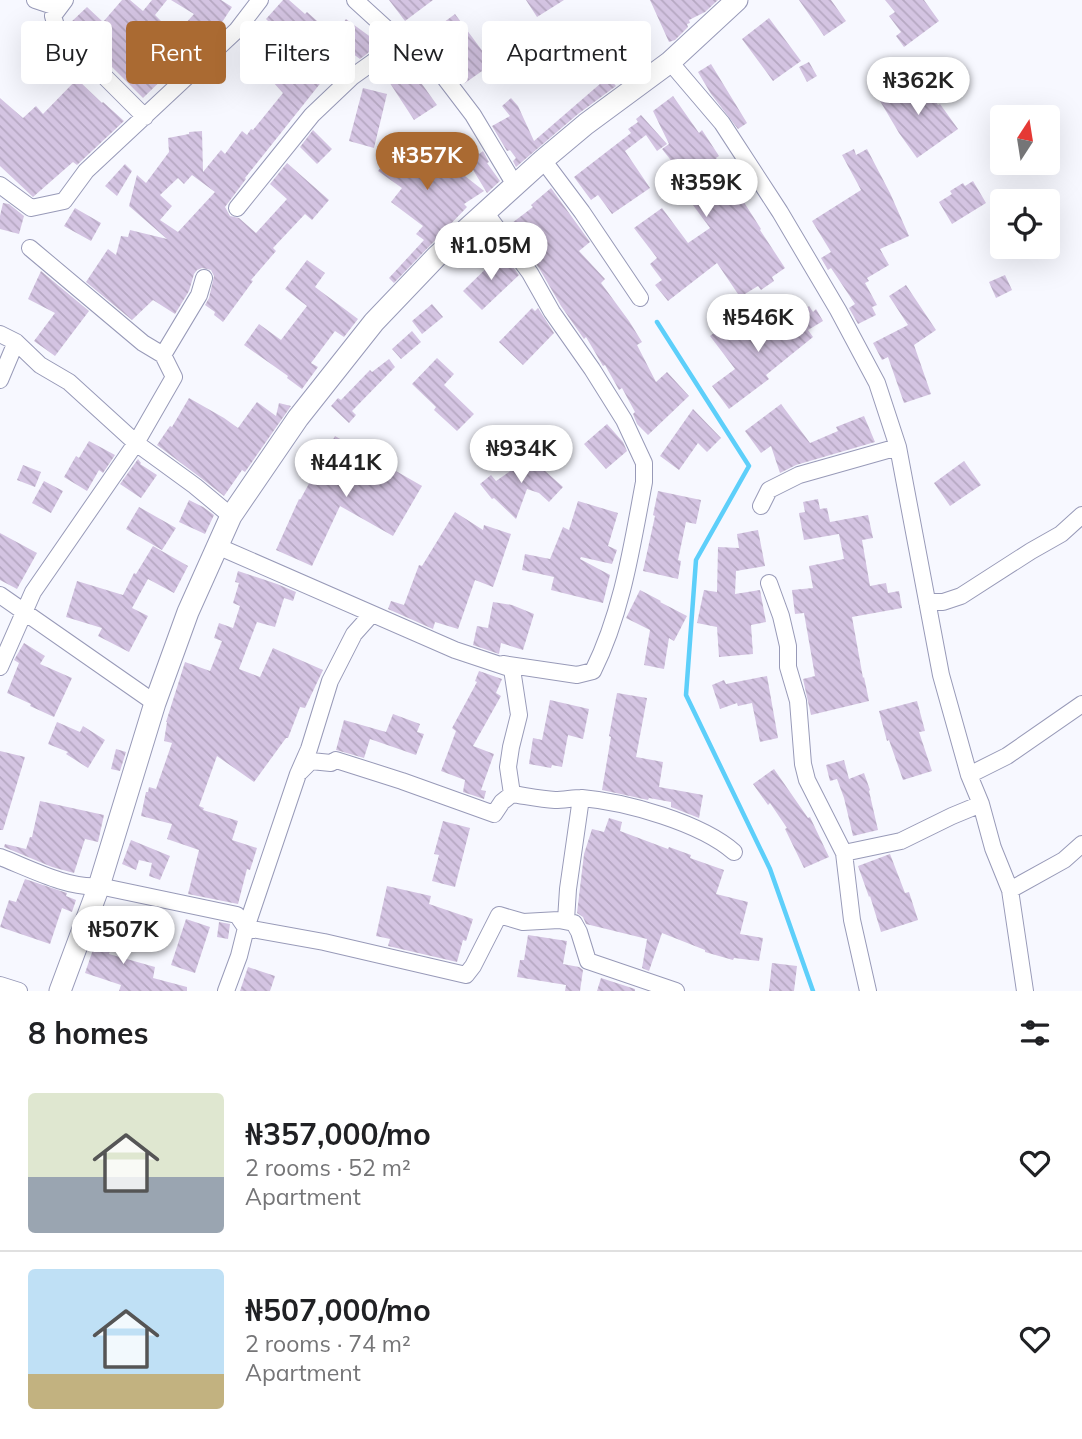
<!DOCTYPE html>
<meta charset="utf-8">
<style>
:root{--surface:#fff;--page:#f2f2f2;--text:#202124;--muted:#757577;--line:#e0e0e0;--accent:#aa6a32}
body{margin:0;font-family:Mulish,sans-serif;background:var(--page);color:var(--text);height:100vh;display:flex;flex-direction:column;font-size:26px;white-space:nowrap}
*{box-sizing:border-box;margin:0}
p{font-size:23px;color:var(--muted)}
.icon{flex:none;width:38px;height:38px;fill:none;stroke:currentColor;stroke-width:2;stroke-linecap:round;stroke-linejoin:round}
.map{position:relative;height:991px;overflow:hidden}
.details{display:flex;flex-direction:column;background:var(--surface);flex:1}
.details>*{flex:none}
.top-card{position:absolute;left:21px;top:21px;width:700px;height:63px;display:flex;gap:14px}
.needle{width:46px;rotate:12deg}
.controls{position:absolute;left:990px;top:105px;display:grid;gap:14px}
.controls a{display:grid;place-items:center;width:70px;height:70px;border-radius:7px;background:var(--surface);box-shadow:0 7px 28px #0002;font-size:35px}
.price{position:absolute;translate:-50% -60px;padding:0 16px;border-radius:24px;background:#fff;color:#222;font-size:23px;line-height:46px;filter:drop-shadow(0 2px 4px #0008)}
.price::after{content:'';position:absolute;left:50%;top:42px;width:21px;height:16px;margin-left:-10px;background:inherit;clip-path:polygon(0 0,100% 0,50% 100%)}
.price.selected{background:var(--accent);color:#fff}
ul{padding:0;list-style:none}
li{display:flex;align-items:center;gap:21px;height:175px;padding:0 28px}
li+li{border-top:2px solid var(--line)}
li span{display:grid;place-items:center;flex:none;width:196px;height:140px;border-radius:7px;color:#555}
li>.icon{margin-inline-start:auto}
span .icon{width:84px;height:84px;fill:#fffc;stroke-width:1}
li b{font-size:30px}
h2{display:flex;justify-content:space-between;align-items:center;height:84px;padding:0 28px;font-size:30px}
.tag{padding:0 24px;border-radius:7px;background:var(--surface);box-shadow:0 7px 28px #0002;font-size:24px;line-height:63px}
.tag.selected{background:var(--accent);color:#fff}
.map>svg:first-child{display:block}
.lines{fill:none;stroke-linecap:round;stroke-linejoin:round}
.stream{stroke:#5dcffa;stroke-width:4.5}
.building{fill:url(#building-back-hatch);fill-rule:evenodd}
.minor-casing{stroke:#989ab8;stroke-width:18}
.tertiary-casing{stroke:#989ab8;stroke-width:23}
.minor{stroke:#fff;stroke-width:16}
.tertiary{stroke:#fff;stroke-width:21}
</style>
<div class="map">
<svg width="1082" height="991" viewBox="0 0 1082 991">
<defs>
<pattern id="building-back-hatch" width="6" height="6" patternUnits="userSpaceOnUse" patternTransform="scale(1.75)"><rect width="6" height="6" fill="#d4c4e2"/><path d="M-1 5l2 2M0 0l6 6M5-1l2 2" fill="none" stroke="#b6a8c2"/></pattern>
</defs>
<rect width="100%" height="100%" fill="#f7f8ff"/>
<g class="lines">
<!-- stream -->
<path class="stream" d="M657,322L749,466L696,560L686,695L770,869L813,991"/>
</g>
<!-- building -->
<path class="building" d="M122,0H130L143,11L152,0H167L155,15L175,35L194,14L171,0H221L232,7L211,39L207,36L179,67L177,65L143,98L69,24L87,7L103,22Z
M283,0H289L305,14L307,12L334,36L346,19L376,41L368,53L360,59L349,51L335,79L329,84L323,80L245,178L246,179L225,207L230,216L239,218L256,233L287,199L270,184L287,163L329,200L312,220L305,214L273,248L276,251L251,280L253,281L223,322L214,315L215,312L205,305L209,298L214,276L211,270L202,268L197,270L194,274L189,291L175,314L153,300L132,320L86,282L108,249L116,255L121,236L128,237L130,230L167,239L129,206L137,175L146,183L169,152L168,138L189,134V132L202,131L203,172L221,150L225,154L242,131L247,135L251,129L253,130L283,93L241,47L268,21L266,19ZM192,175L215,192L178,232L160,220L172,206L160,195L178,178L184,184Z
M389,0H433L405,21Z
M526,0H564L537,17Z
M650,0H718L705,12L689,20L690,23L687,24L688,27L675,40L669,42Z
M799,0H831L846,21L824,36Z
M885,0H924L939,21L904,47L896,36L901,32L889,16L895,12Z
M455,14L492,64L465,83L428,34Z
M769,18L801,61L773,81L742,39Z
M639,40L649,61L633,69L623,48Z
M400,59L409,72L412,70L437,105L414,120L382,71Z
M809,62L817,76L807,82L799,67Z
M711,64L747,123L738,129L711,94L698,72Z
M608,77L616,86L578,114L516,167L513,161L516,158L510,150L507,151L492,126L510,116L502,106L511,98L518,106L534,141Z
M920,77L938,105L940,104L958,129L917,158L899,133L880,101Z
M77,79L102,103L103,102L124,121L77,165L73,162L33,197L0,166V98L23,118L36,106L43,114Z
M363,88L387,94L374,148L349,141Z
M673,96L699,133L702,130L719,156L716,158L735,183L733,185L761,229L760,230L785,268L772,277L774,281L761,290L758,286L740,297L717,263L668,301L655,285L662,280L650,264L657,258L634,228L662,208L688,243L710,228L684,193L692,187L662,149L669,144L653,111Z
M641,115L667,144L657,151L646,135L625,151L650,188L612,214L598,195L591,200L574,177L631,133L628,129L638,122L636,119Z
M313,130L332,149L317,164L300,147Z
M407,133L431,152L432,150L484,191L464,204L467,207L394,283L389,278L424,240L416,234L423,226L391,202L402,188L378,171Z
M472,143L479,154L483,151L489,162L487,163L500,181L487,193L461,150Z
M854,149L856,155L867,149L890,193L909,236L880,249L889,265L867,278L869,281L865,283L877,305L872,307L876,315L858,324L849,308L855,304L831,268L828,270L821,258L831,252L812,221L861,190L842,155Z
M125,164L132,171L117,196L105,186Z
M973,181L986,203L952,224L939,202L952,194L950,191L963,183L965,186Z
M551,188L590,242L579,251L605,279L601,283L629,321L642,342L637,345L656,382L667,372L689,396L648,435L637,424L633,414L635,412L622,388L619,390L605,365L603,366L586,337L584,339L561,306L539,268L511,230L515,227L512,223L533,207L531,205Z
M3,203L9,204L24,216L19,234L0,229V216Z
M75,208L101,223L91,241L64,226Z
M502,253L519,275L482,310L463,291Z
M307,260L325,273L315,287L358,319L344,337L335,331L311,363L318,367L302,389L287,378L288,376L244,345L259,324L281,340L307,306L285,289Z
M41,271L89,311L55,356L34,341L55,313L28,299Z
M1005,275L1012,290L996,298L989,282Z
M906,285L936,330L914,345L931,394L904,403L888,357L882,360L873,343L908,325L889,296Z
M432,304L443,317L422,334L412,321Z
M809,306L813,312L816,309L823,321L808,330L813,337L766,375L769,379L729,409L712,386L735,369L710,336L734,317L757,347Z
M532,308L535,311L538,308L554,333L523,365L499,342Z
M412,331L421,342L401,359L392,349Z
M437,358L454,374L444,385L474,414L457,431L434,410L436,407L412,384Z
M389,359L395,367L352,411L356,415L349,423L331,406L338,398L341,400L370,370L372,372Z
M189,398L224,418L238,428L257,402L276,416L279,403L291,406L245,472L242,470L224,496L201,478L157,445L170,426L172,427Z
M781,404L810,443L838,431L836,427L864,416L875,442L796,465L780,473L771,446L761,453L745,431Z
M693,409L721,438L707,452L698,443L679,470L660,456Z
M607,424L623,442L627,451L606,469L584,444Z
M335,436L422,486L393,536L340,506L312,566L276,550L299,499L300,500Z
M89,441L115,455L103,473L99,470L87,491L64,477L76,456L79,458Z
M526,454L563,487L549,502L539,493L527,489L516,519L494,498L492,499L480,484L491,475L496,481L509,472Z
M138,459L141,463L140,464L157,475L141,498L120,484Z
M964,461L981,485L950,506L934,483Z
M23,465L41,472L35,487L17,480Z
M44,481L63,491L51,513L32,503Z
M658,491L701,500L696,524L686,522L678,560L681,561L678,579L643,571L655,516L653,515Z
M818,499L820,509L827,508L830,522L868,515L873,538L862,540L870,586L886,583L888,593L899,591L902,608L852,617L863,678L864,677L869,701L811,715L803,679L815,676L804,613L795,614L792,590L813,588L809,566L844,559L839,534L804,540L799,513L805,512L803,502Z
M189,500L203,507L214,515L205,534L179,522Z
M578,501L618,513L608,546L617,550L612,564L581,557L580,559L610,575L603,603L551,590L554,577L522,570L525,554L550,559L563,527L569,530Z
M139,507L176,528L162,550L126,529Z
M455,512L483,530L484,525L511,534L493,587L475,580L458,629L435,622L433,629L388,609L391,601L404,605L419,565L422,566Z
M758,530L765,566L736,571L735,594L760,590L766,622L751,625L753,654L719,657L717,627L697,623L704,590L717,592L718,547L739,548L737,534Z
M0,533L37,553L17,589L0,580Z
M153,546L188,566L174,593L148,579L132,608L148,616L129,652L98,636L102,628L66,617L77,581L123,595L134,573L136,574Z
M238,571L277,584L296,592L293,601L284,598L275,627L257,622L239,669L260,677L273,648L323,670L305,708L300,707L288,738H286L254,782L217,756L199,806L204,808L203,810L238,821L232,840L257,848L250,870L247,869L238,904L188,894L199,850L167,839L172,824L141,816L146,792H148L149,787L156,789L172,743L164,741L167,722H166L185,662L210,671L222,641L214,638L219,623L233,628L240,606L233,603L239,583L235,582Z
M640,590L661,601L660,602L687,616L674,641L669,638L664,669L644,665L650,630L626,618Z
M493,602L512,605L534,614L523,650L501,643L499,654L473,645L477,626L488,628Z
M24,643L45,656L40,664L72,678L54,717L30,706L31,704L7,693L19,663L14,660Z
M479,671L502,679L496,693L501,696L473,746L494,754L481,790L486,791L484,799L463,792L465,780L441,771L456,731L452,728L477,682L475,681Z
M767,676L778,738L760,742L752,703L738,706L737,703L720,709L712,685L724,680L726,684Z
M617,693L647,698L636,757L663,762L659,787L703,795L699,818L671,807V802L649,798L648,800L602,790L611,737L609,736Z
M550,700L589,709L583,739L568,735L562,767L552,765L551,768L529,764L533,738L542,740Z
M917,701L925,731L919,732L932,771L903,780L889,740L887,741L879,711Z
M393,714L420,724L417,732L424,734L416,755L370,739L364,758L336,750L344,720L386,732Z
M57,722L80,732L83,726L105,740L88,768L66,754L68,752L48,744Z
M116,749L126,752L120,771L111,769Z
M0,751L25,757L3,830H0Z
M844,760L849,779L864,773L870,790L869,791L878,830L853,836L844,798L837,779L830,781L826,765Z
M774,769L808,818L810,817L829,857L804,868L785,829L787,828L770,803L768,805L753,784Z
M40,801L104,815L98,842L85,839L74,873L52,867L4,847L5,844L26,849L30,837H32Z
M609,818L622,822L620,831L668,849L669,847L691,855L690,858L724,870L716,894L748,902L740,934L763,938L759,961L734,958L733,960L705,952V950L662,933L649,971L642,968L647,939L586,924L583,917L577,913L584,854L592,829L604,832Z
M443,821L470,828L455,887L432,881L439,855L434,854Z
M131,840L170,856L160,880L149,876L152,863L139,860L136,870L122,864Z
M890,854L905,893L909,892L918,920L881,932L870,896L869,897L858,866Z
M25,879L67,893L66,896L76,900L72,912L62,908L50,944L0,927L9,900L16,902Z
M387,886L431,896L429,904L473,919L466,941L463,940L457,962L388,946L390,939L376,936Z
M142,911L166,916L161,940L137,936Z
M109,916L120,919L109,954L155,967L153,978L187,987V991H119L121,985L85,973L103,920L108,922Z
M186,919L210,927L195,973L171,965Z
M219,922L230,924L228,939L217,937Z
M528,935L567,941L563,964L579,967L583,970L580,991H565L566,985L517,977L520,960H524Z
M772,963L797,966L794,991H769Z
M248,967L275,976L270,991H240Z
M601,978L635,989V991H597Z"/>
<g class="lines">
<defs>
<path id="minor" d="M35,0L59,8
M65,0L53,16L57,29L145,117
M355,0L401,42L441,73L473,115L515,185
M670,62L722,123L780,212L838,310L877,383L898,447L941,675L969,775L981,804L993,848L1010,890L1025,991
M543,160L582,212L640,298
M0,185L31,208L64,201L86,171L237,30L260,0
M237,208L312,115L352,77L401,42
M485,212L530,273L552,312L592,369L624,420L644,463V482C632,546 622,613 593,671L577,675L503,664
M0,334L16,342L40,365L69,382L136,443L195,486L231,516
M163,355L199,295L204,278
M0,380L16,342
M761,506L769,490L799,475L898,447
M217,546L455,650L512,669L519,715L511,747L508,767L512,794C526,796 541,799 555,800C564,800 573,798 582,798C627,802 701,823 734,852
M769,583L781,616L788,646V667L798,701L803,764L807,780L844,853L852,920L868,991
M0,595L155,703
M927,602H943L961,596L1031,551L1061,534L1082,515
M0,667L33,592L136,443L174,377L163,355L143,343L30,248
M300,772L311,761L331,763L336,760L402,781L494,814L502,802L512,794
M969,775L1007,756L1082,704
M844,853L901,841L952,816L981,804
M0,857C29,868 68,889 99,886L237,915L246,928L324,942L466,975L473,966L499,915L523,922L559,920L574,923L579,932L588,961L676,991
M1010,890L1064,860L1082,844
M566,920L568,889L581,798
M0,985L19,991
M226,991L239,956L246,928L298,774L309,749L330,681L354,634L371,615"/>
<path id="tertiary" d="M60,991L99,886L155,703L188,612L231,516L298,418L374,322L437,256L543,160L586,124L670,62L737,0"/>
</defs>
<!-- minor casing -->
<use href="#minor" class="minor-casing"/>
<!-- tertiary casing -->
<use href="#tertiary" class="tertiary-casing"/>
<!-- minor -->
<use href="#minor" class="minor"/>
<!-- tertiary -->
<use href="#tertiary" class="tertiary"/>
</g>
</svg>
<div class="controls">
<a><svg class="needle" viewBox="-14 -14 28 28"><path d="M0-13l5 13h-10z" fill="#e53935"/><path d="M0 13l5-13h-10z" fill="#757577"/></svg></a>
<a><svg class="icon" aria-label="locate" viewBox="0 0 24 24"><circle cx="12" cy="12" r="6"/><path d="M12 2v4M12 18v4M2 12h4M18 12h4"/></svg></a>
</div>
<b class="price" style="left:918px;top:117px">₦362K</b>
<b class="price selected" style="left:427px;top:192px">₦357K</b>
<b class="price" style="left:706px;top:219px">₦359K</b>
<b class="price" style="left:491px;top:282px">₦1.05M</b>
<b class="price" style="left:758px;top:354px">₦546K</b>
<b class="price" style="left:521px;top:485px">₦934K</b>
<b class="price" style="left:346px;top:499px">₦441K</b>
<b class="price" style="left:123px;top:966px">₦507K</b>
<div class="top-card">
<a class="tag">Buy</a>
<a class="tag selected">Rent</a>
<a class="tag">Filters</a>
<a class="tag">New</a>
<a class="tag">Apartment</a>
</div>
</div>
<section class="details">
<h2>8 homes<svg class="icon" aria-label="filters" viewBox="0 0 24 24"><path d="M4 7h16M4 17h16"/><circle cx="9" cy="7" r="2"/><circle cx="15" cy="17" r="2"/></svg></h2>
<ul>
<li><span style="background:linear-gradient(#dfe7d0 60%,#9aa5b1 0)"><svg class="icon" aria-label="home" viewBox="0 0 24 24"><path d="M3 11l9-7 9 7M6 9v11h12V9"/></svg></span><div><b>₦357,000/mo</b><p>2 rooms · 52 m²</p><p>Apartment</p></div><svg class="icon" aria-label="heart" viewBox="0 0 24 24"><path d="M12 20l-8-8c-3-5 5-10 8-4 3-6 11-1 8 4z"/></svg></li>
<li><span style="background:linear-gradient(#bfe0f5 75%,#c2b280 0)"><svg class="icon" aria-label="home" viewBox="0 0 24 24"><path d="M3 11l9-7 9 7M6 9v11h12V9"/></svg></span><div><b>₦507,000/mo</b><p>2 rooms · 74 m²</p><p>Apartment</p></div><svg class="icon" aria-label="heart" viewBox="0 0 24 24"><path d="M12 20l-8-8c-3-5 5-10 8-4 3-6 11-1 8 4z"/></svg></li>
</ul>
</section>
